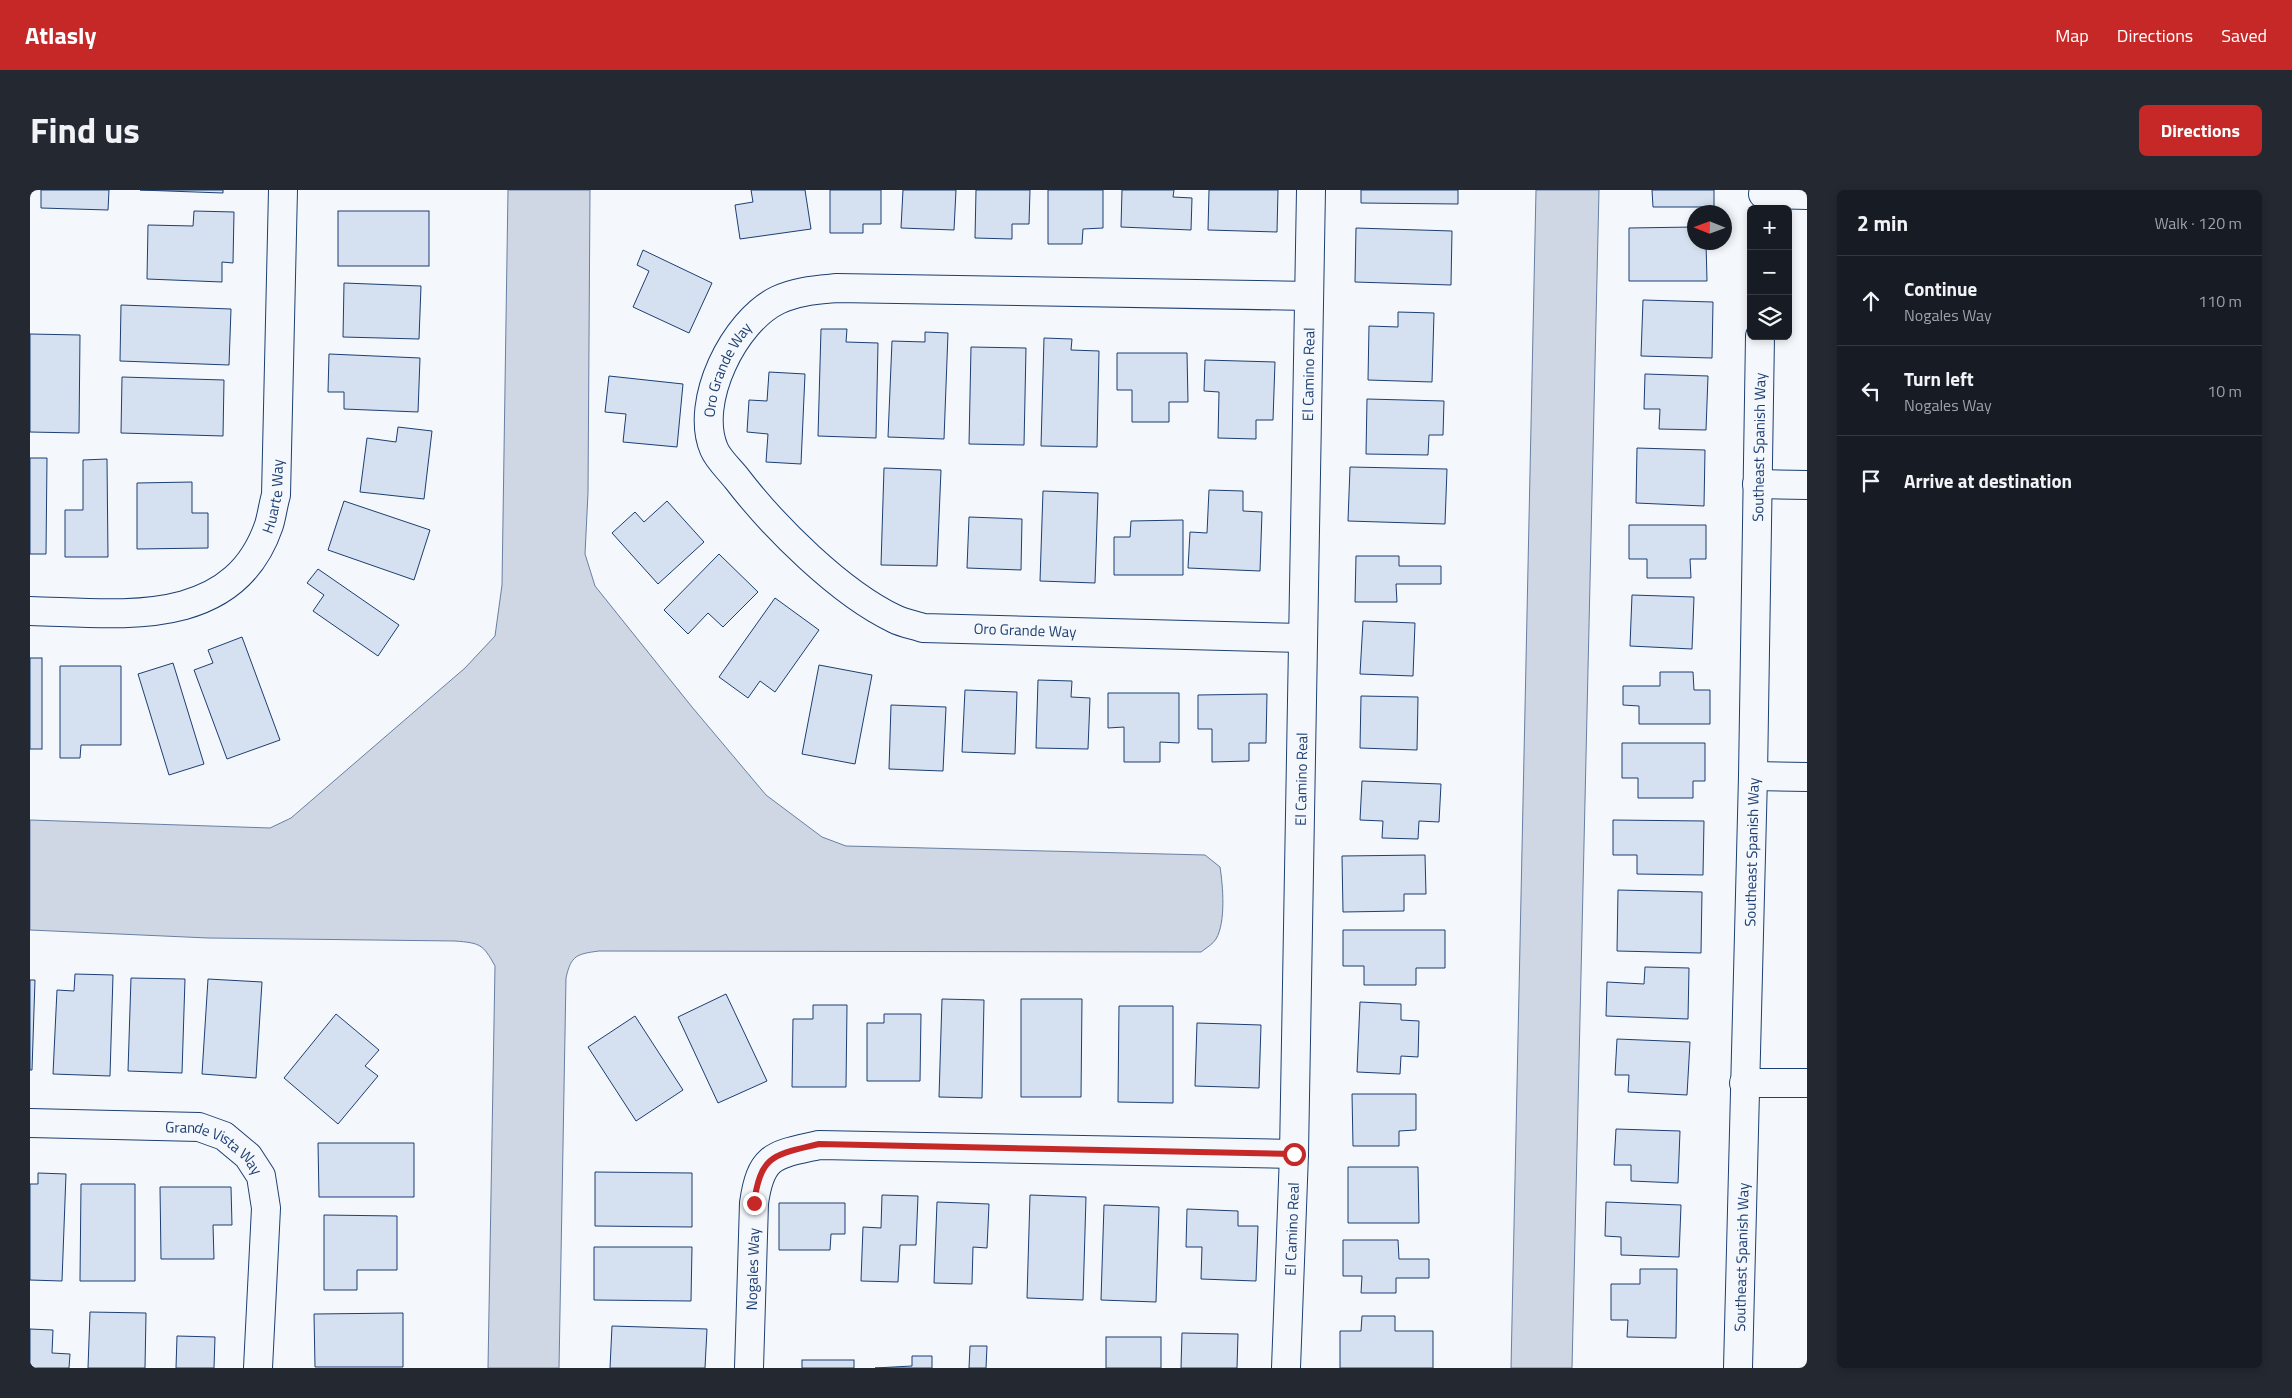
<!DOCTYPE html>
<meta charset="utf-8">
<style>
body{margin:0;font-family:"Titillium Web",sans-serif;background:#242831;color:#f1f3f6}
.controls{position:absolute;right:15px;top:15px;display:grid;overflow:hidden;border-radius:8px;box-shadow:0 2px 8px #0003}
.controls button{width:45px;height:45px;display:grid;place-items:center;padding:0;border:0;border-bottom:1px solid #363941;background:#171b24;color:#f1f3f6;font:25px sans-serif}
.compass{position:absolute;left:1657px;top:15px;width:45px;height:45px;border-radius:50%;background:#171b24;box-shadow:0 2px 8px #0003;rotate:271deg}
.stop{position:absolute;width:15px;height:15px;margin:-11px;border:4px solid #c62828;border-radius:50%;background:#fff}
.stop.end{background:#c62828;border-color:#fff;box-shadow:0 1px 5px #0008}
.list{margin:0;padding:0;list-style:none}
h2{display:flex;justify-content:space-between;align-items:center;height:65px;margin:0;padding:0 20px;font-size:21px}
h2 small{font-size:16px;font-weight:400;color:#9ea1a6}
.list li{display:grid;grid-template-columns:32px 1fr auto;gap:15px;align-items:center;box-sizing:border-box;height:90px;padding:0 20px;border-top:1px solid #363941}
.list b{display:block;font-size:19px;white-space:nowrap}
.list p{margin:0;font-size:16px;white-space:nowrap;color:#9ea1a6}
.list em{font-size:16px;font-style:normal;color:#9ea1a6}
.icon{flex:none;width:28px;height:28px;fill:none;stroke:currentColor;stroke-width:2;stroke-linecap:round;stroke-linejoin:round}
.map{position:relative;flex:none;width:1777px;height:1178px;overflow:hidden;border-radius:8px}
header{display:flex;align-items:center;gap:30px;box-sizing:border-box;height:70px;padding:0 25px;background:#c62828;color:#fff}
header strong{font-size:24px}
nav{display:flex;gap:28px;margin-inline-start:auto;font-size:18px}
.intro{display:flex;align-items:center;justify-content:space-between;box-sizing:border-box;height:120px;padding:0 30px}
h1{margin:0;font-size:35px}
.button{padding:12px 22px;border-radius:8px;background:#c62828;color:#fff;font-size:18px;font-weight:700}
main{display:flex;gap:30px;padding:0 30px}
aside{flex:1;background:#171b24;border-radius:8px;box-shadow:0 2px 8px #0003}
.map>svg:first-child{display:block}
</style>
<header>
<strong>Atlasly</strong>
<nav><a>Map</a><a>Directions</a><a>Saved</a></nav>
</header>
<div class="intro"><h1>Find us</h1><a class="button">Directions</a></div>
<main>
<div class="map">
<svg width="1777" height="1178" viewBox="0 0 1777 1178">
<rect width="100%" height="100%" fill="#f4f7fb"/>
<g fill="#cfd7e4" stroke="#687fa3">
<path d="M478,0H560L558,303L555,364L565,396L662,517L736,605L792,647L816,656L1175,665L1190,677C1193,696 1196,732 1186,749C1183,754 1176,758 1171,762L569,761C547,764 541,765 536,788L529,1178H458L465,776C453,754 450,753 425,751L178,748L0,740V630L240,638L261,628L435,478L465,446L472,395Z"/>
<path d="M1506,0H1569L1542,1178H1481Z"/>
</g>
<g fill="#d5e0f0" stroke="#1d3f73">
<path d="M11,0H79L78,20L11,18Z"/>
<path d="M110,0H193V3Z"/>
<path d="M721,0H775L781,39L710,49L705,15L723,12Z"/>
<path d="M800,0H851V34H833V43H800Z"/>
<path d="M873,0H926L924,40L871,38Z"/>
<path d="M946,0H1000L999,34H982V49L945,48Z"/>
<path d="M1018,0H1073V38L1053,39L1052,54H1018Z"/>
<path d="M1092,0H1144L1143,7L1162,8L1161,40L1091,37Z"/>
<path d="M1179,0H1248L1247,42L1178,40Z"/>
<path d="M1331,0H1428V14L1331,13Z"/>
<path d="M1622,0H1684V17H1623Z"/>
<path d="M164,21L204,22L203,73L192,72V92L117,89L118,35L163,36Z"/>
<rect x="308" y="21" width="91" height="55"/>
<path d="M1664,37V52H1676L1677,91H1599V38Z"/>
<path d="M1326,38L1422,41L1421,95L1325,92Z"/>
<path d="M613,60L682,93L659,143L603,117L619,81L607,75Z"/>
<path d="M314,93L391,96L389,149L313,147Z"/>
<path d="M1613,110L1683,112L1682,168L1611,166Z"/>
<path d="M91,115L201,119L199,175L90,171Z"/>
<path d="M1368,122L1404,123L1402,192L1338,190L1339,136L1368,137Z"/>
<path d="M791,139H817L816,152L848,153L846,248L788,246Z"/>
<path d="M895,142L918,143L914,249L858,247L862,151L895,152Z"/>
<path d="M0,144L50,145L49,243L0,242Z"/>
<path d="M1014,148L1042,149L1041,160L1069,161L1067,257L1011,256Z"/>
<path d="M941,157L996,158L994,255L939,254Z"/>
<path d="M1087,163H1157L1158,212H1139V232H1102V200H1087Z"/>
<path d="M299,164L390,168L388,222L314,219V202H298Z"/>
<path d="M1175,170L1245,172L1243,230H1226V249L1188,248L1189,202L1174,201Z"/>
<path d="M739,182L775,184L771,274L736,272L738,244L717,242L719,210L737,211Z"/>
<path d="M1615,184L1678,186L1676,240L1629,239L1630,219H1614Z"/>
<path d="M579,186L653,194L647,257L593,252L596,224L575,222Z"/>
<path d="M92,187L194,190L193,246L91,243Z"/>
<path d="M1337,209L1414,211L1413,245H1399L1398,265L1336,264Z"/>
<path d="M368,237L402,241L394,309L330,302L337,248L366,252Z"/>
<path d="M1607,258L1675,260L1674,316L1606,313Z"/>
<path d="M0,268H17L16,364H0Z"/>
<path d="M77,269L78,367H35V320H53V270Z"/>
<path d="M1320,277L1417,279L1415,334L1318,331Z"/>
<path d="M854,278L911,280L907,376L851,375Z"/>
<path d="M162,292V323H178V358L107,359V293Z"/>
<path d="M1179,300L1213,301V321L1232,322L1230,381L1158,378L1160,342L1177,343Z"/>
<path d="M1013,301L1068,303L1065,393L1010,391Z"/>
<path d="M314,311L400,340L384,390L298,360Z"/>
<path d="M637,311L674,352L628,394L582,343L605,322L614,332Z"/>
<path d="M939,327L992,329L991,380L937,378Z"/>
<path d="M1153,330V385H1084V347H1100L1101,331Z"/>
<path d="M1599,335H1676V369H1660L1661,388H1617V369H1599Z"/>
<path d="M689,364L728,402L693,437L678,423L658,444L634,420Z"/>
<path d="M1326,366H1369V376H1411V394H1366L1367,412H1325Z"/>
<path d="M288,379L369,435L348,466L283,421L294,405L277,393Z"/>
<path d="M1602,405L1664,407L1662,459L1600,456Z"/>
<path d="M745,408L789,440L745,502L730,491L718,508L689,487Z"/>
<path d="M1333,431L1385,433L1383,486L1330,484Z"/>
<path d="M212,447L250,550L197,569L164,480L183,473L178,460Z"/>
<rect x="0" y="468" width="12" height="91"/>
<path d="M143,473L174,574L139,585L108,484Z"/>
<path d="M789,475L842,485L825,574L772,564Z"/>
<path d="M30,476H91V555H51L50,568H30Z"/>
<path d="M1630,482H1663L1664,500H1680V534H1609V516L1593,515V496H1630Z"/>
<path d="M1008,490L1042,491L1041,507L1060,508L1058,559L1006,558Z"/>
<path d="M935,500L987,502L985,564L932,562Z"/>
<path d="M1078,503H1149V553L1130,552V572H1094V537L1078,538Z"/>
<path d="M1237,504L1236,553H1219V571L1182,572V539H1168V505Z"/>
<path d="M1331,506L1388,507L1387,560L1330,558Z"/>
<path d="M861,515L916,517L913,581L859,579Z"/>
<path d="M1592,553H1675V591H1663V608H1608V588H1592Z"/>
<path d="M1332,591L1411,594L1409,632L1389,631L1388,649L1352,648L1353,631L1330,630Z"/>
<path d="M1583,630L1674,631L1673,685L1607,684V665H1583Z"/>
<path d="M1395,665L1396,704H1374V721L1313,722L1312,666Z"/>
<path d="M1588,700L1672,702L1671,763L1587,761Z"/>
<path d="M1313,740H1415V778H1386V795H1334V776H1313Z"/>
<path d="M1615,777L1659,778L1658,829L1576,826L1577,792L1614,794Z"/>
<path d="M45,784L83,785L80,886L23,884L27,800L44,801Z"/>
<path d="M101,788L155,789L152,883L98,881Z"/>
<path d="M178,789L232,792L226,888L172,884Z"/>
<path d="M0,790H5L2,880H0Z"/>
<path d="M696,804L737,891L688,913L648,827Z"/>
<path d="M912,809L954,810L952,908L909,907Z"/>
<path d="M991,809H1052L1051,907H991Z"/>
<path d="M1330,812L1371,814V830L1389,831L1388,867L1371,866L1370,884L1327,882Z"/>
<path d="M783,815H817L816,897H762L763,829H783Z"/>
<path d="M1089,816H1143V913L1088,912Z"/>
<path d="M306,824L349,860L335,876L348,886L308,934L254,888Z"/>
<path d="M854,824H891L890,891H837V833H854Z"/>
<path d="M605,826L653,900L606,931L558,857Z"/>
<path d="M1167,833L1231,835L1229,898L1165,896Z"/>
<path d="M1587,849L1660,852L1657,905L1598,902L1599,885H1585Z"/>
<path d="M1322,904H1386V940L1369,941V956H1323Z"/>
<path d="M1586,939L1650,941L1648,993L1601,991V975H1584Z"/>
<path d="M288,953H384V1007H289Z"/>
<path d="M1318,977H1388L1389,1033H1318Z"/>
<path d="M565,982L662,983V1037L565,1036Z"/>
<path d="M8,983L36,984L32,1091L0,1090V994H8Z"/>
<path d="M51,994H105V1091H50Z"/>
<path d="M130,997H201L202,1035H183L184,1069H131Z"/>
<path d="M852,1005L888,1006L886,1055H870L868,1092L831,1091L833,1037L851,1038Z"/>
<path d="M1000,1005L1056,1007L1053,1110L997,1108Z"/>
<path d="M907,1012L959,1014L957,1058L943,1057L942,1094L904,1093Z"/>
<path d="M1576,1012L1651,1015L1649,1067L1591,1065V1047L1575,1046Z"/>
<path d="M749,1013H815V1044H801L800,1060H749Z"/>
<path d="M1074,1015L1129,1017L1126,1112L1071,1110Z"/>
<path d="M1157,1019L1208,1021V1036H1228L1226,1091L1171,1089L1172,1057H1156Z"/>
<path d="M294,1025L367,1026V1080H327V1100H294Z"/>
<path d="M1313,1050H1368L1369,1069H1399V1088H1366V1103H1331L1332,1086H1313Z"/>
<path d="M564,1057H662L661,1111L564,1110Z"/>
<path d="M1610,1079H1647L1646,1148L1597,1147L1598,1130H1581V1094H1610Z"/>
<path d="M60,1122L116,1123L115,1178H58Z"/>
<path d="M373,1123V1177H285L284,1124Z"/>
<path d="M1332,1126H1365V1141H1403V1178H1310V1141H1331Z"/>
<path d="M582,1136L677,1139L675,1178H580Z"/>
<path d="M0,1139L23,1140L22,1163L40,1164L39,1178H0Z"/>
<path d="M1152,1143L1208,1144L1207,1178H1151Z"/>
<path d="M147,1146L185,1147L184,1178H146Z"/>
<rect x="1076" y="1147" width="55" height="31"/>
<path d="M940,1156H957L956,1178H939Z"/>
<path d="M882,1166H902V1178H845L882,1176Z"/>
<rect x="772" y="1170" width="52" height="8"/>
</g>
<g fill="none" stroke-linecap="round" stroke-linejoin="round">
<defs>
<g id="street">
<path d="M1733,4L1777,5"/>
<path d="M1727,294L1777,295"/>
<path id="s1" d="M0,421C89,423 203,441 239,335C242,325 243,315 246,305L253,0"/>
<path id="s2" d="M1273,448L893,438C884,435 873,433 865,429C810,403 744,337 707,289C700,280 688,269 684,259C664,212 704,131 748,110C767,101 787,100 807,98L1279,106"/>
<path d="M1723,586L1777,587"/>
<path d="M1714,893H1777"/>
<path id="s3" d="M0,933L169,937L194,946L218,966L231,986L236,1018L228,1178"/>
<path id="s4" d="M719,1178L724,1013C731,964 745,965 789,955L1264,964"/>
<path id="s5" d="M1256,1178L1264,964L1281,0"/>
<path id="s6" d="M1708,1178L1723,586L1730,146"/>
</g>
</defs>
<use href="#street" stroke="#1d3f73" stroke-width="30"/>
<use href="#street" stroke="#f4f7fb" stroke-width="28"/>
</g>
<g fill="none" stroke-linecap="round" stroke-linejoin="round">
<path stroke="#c62828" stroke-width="6" d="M724,1013C731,964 744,965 789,954L1264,964"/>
</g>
<g text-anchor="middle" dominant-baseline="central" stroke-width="4" stroke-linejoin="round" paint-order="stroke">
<g font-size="15" fill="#1d3f73" stroke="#f4f7fb">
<text stroke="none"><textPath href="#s2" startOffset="744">Oro Grande Way</textPath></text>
<text stroke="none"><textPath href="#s5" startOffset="994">El Camino Real</textPath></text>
<text stroke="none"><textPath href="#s6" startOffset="921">Southeast Spanish Way</textPath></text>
<text stroke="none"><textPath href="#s1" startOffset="306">Huarte Way</textPath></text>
<text transform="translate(995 440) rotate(2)">Oro Grande Way</text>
<text stroke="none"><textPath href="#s5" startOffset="589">El Camino Real</textPath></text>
<text stroke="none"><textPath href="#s6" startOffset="516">Southeast Spanish Way</textPath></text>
<text stroke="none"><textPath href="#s3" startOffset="191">Grande Vista Way</textPath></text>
<text stroke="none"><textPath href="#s5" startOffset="139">El Camino Real</textPath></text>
<text stroke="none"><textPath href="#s6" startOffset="111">Southeast Spanish Way</textPath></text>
<text stroke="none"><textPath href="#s4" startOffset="99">Nogales Way</textPath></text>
</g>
</g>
</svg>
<div class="controls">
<button>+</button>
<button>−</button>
<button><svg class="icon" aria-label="layers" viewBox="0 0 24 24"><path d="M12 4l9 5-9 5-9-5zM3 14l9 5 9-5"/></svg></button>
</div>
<svg class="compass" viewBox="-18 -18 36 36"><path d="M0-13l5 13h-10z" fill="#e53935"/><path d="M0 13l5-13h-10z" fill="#9ea1a6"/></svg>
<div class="stop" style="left:1264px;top:964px"></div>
<div class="stop end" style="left:724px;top:1013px"></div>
</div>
<aside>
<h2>2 min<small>Walk · 120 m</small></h2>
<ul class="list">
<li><svg class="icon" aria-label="ahead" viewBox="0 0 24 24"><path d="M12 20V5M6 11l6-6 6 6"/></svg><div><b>Continue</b><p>Nogales Way</p></div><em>110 m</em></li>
<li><svg class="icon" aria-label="left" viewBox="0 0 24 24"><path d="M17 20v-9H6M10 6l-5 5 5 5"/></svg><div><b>Turn left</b><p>Nogales Way</p></div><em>10 m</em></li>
<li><svg class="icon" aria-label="arrive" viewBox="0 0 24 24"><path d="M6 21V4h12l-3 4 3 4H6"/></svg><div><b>Arrive at destination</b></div></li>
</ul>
</aside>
</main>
